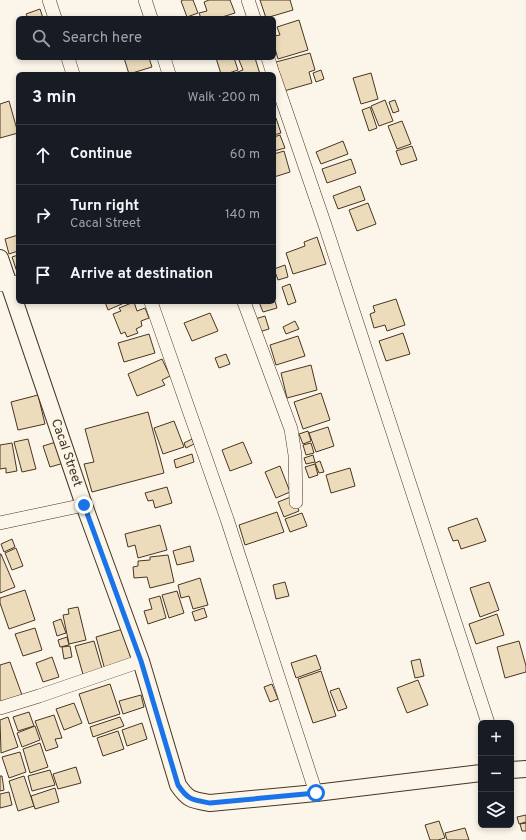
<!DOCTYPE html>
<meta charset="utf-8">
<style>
body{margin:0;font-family:Overpass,sans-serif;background:#242831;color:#f1f3f6}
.controls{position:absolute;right:12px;bottom:12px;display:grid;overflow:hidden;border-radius:6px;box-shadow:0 2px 6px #0003}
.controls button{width:36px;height:36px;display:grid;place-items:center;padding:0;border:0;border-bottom:1px solid #363941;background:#171b24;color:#f1f3f6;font:20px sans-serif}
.stop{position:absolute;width:12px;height:12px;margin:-9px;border:3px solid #1a73e8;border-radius:50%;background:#fff}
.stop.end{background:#1a73e8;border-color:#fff;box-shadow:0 1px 4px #0008}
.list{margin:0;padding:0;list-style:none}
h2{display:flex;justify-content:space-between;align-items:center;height:52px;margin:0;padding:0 16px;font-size:17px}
h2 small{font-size:13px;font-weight:400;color:#9ea1a6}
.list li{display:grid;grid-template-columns:26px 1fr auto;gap:12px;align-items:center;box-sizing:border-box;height:60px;padding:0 16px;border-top:1px solid #363941}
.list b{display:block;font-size:15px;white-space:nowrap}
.list p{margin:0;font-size:13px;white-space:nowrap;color:#9ea1a6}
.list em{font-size:13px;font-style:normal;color:#9ea1a6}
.icon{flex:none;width:22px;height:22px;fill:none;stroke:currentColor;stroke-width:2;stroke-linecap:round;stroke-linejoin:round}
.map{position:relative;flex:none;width:526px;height:840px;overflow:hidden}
.search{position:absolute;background:#171b24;box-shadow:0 2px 6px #0003;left:16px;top:16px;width:260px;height:44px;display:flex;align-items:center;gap:10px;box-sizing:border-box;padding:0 14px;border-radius:6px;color:#9ea1a6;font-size:15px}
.panel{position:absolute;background:#171b24;box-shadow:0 2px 6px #0003;left:16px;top:72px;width:260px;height:232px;border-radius:6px}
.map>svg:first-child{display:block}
</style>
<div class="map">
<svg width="526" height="840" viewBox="0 0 526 840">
<rect width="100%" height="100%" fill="#fbf6e9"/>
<g fill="#ecdcbc" stroke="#4a3520">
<path d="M183,0H193L198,13L187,17L181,1Z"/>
<path d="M209,0H230L235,13L219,18H201L199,13L207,11L204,2Z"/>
<path d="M260,0H290L293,10L266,18Z"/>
<path d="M40,9L43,18H28L26,14Z"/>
<path d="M299,20L308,50L278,59L274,45V36L280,35L277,27Z"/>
<path d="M310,53L315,70L309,72L312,83L284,91L276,62Z"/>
<path d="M124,58H149L152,67L129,74Z"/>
<path d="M216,58H234L238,70L226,74H221Z"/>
<path d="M246,58H255L260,74H232L243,70L239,60Z"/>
<path d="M321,70L324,79L316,82L313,73Z"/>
<path d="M371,73L378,99L361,104L353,78Z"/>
<path d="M385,100L393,121L379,126L371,106Z"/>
<path d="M395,100L399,111L393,113L389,102Z"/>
<path d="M9,101L18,133L0,138V104Z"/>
<path d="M370,107L377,128L369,131L362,110Z"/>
<path d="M274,118H276L281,133L274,135Z"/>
<path d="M402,121L411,144L397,149L388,126Z"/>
<path d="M280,135L285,148L274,151V137Z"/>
<path d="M343,141L348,154L321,164L316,152Z"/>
<path d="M412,146L417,160L401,165L396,151Z"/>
<path d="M284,151L290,172L274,177V154Z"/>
<path d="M351,159L356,173L327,183L322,169Z"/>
<path d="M360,186L365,200L338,209L333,196Z"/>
<path d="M368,203L376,224L357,231L349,210Z"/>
<path d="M18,235V251L9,254L5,239Z"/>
<path d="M317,237L326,264L293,274L286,253L305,246L304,242Z"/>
<path d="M18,255V275L12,257Z"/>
<path d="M285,265L288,277L278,280L274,269Z"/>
<path d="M290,284L296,302L288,305L282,287Z"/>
<path d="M274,298L277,308L263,312L259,302H274Z"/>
<path d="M396,299L405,325L387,331L385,325L374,328L370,314L375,312L373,306Z"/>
<path d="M105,302H124V303L108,310Z"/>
<path d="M134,302L137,311L145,308L149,318L141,321L142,326L136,329L138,333L127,337L125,332L121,334L113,314L121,311L119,308Z"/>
<path d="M210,313L218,331L192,341L184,323Z"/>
<path d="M265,316L269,329L259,332L255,319Z"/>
<path d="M295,321L299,329L286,334L283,327Z"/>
<path d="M403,333L410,354L386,361L379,341Z"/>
<path d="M149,334L155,353L124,362L118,343Z"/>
<path d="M298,336L305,356L276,365L270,345Z"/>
<path d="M226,354L230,364L219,368L215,358Z"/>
<path d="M162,359L170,376L162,380L165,385L137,396L128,374Z"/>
<path d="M311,365L317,390L287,398L281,373Z"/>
<path d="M321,393L330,420L303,429L294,402Z"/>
<path d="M38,395L45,424L18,430L11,402Z"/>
<path d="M148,412L164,473L92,492L84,464L94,462L85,429Z"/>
<path d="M174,421L184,447L163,454L154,428Z"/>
<path d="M328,427L334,446L316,452L309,433Z"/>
<path d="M308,431L311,441L303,444L299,434Z"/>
<path d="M28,439L36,469L22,472L14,442Z"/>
<path d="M192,439L194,444L186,448L184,443Z"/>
<path d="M56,442L64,463L50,467L43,446Z"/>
<path d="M243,442L252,463L230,471L222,450Z"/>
<path d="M12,443L17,471L6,473V468L0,469V445Z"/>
<path d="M311,443L314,453L306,455L303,445Z"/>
<path d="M192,454L194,462L176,468L174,460Z"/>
<path d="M313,455L315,462L306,464L304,458Z"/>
<path d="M320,461L324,472L319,473L315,463Z"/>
<path d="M315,464L318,475L309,478L305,467Z"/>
<path d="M280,466L290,492L276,498L265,472Z"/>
<path d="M350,468L355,486L331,493L326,475Z"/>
<path d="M167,487L172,503L155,508L153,500L148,501L145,493Z"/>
<path d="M293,496L299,511L284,517L278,502Z"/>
<path d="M277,512L284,532L245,545L239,525Z"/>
<path d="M302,513L307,526L290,532L285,519Z"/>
<path d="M477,518L486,541L461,549L458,540L453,541L448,528Z"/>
<path d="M160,525L167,550L138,558L135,545L128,547L125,534Z"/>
<path d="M12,539L15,547L4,552L1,544Z"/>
<path d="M190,546L194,561L177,565L173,551Z"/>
<path d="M16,548L23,566L12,570L5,553Z"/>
<path d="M0,554H1L15,587L0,593Z"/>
<path d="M168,555L174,582L150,588L147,577L134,578L133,567L138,566V561L150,560V557Z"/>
<path d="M200,578L208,605L193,609L189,596L181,598L178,585Z"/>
<path d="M285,582L289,596L276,599L273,585Z"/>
<path d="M489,582L499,610L480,617L470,588Z"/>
<path d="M25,590L35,620L9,629L0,603V598Z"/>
<path d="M177,591L184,613L169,618L162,595Z"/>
<path d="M160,596L166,618L148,624L144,611L152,609L149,599Z"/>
<path d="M78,607L86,640L69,644L63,615L69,614L68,609Z"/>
<path d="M204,608L207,617L195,621L192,612Z"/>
<path d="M497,614L504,635L476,644L469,624Z"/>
<path d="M61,619L66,633L57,636L53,622Z"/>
<path d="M35,628L42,650L23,656L15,634Z"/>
<path d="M123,629L132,662L105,670L96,637Z"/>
<path d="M67,637L69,645L60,647L58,640Z"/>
<path d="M94,641L103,672L84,678L75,646Z"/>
<path d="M519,641L526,666V672L505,678L497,647Z"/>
<path d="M70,646L72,657L64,659L62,647Z"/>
<path d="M316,655L321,669L296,678L291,663Z"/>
<path d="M52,657L59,677L43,682L36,663Z"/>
<path d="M420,659L424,676L415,678L411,661Z"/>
<path d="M10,662L22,695L0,703V665Z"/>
<path d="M321,671L336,716L313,723L298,679Z"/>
<path d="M418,680L428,705L407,713L397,688Z"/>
<path d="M110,684L120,714L89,724L79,694Z"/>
<path d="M272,684L278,699L270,702L264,687Z"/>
<path d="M339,688L347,708L338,711L330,691Z"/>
<path d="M141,695L144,707L123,714L119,701Z"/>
<path d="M74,703L82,723L64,730L56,709Z"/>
<path d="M29,712L34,726L18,731L13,717Z"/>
<path d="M54,715L62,738L55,739L58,747L46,751L35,721Z"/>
<path d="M8,717L18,747L1,753L0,720Z"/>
<path d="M120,717L124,726L93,737L90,727Z"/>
<path d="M142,723L147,739L127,746L122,730Z"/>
<path d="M35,726L40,740L22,747L17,733Z"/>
<path d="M118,731L124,749L103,756L97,738Z"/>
<path d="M40,743L48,767L30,773L23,749Z"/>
<path d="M20,752L26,772L9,778L2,757Z"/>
<path d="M76,767L81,783L58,789L53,774Z"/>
<path d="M50,770L55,785L32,791L28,776Z"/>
<path d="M0,776H2L4,790L0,791Z"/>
<path d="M24,776L34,806L18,811L9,781Z"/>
<path d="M55,788L59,802L35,809L31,796Z"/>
<path d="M9,792L12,805L0,808V794Z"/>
<path d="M526,815V822L519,824L517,817Z"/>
<path d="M439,821L445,838L438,840H430L425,825Z"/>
<path d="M526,823V831H522L520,824Z"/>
<path d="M465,828L469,840H447L445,833Z"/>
</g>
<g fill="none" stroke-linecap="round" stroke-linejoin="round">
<defs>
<g id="minor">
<path d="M49,0L55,18"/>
<path d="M145,0L151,18"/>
<path d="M248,0L254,18"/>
<path d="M68,58L73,74"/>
<path d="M164,58L169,74"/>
<path d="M268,58L273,74"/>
<path d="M274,76L325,225L488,723"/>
<path d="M0,285L18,282"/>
<path d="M151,302L227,519L316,793"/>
<path d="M244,302L291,429L295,455L296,502"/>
<path d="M0,523L84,505"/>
<path d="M0,708L39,696L141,661"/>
</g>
<g id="tertiary">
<path d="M0,258L84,505L141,661L178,785C188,800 192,800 210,803L316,793L481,773"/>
<path d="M511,770L526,769"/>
</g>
</defs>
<use href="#minor" stroke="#4a3520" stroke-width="14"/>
<use href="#tertiary" stroke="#4a3520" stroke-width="18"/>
<use href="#minor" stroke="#fbf6e9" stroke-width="13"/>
<use href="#tertiary" stroke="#fbf6e9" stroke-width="16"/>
</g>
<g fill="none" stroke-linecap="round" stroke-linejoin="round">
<path stroke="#1a73e8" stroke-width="5" d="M84,505L141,661L178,785C188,800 192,800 210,803L316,793"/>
</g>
<g text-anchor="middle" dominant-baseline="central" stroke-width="3" stroke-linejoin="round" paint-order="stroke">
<g font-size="13" fill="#4a3520" stroke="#fbf6e9">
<text transform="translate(66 453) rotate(71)">Cacal Street</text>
</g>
</g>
</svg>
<div class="controls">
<button>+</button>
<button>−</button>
<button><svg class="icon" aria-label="layers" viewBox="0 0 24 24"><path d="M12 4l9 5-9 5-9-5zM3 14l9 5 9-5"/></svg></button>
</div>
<div class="stop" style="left:316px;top:793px"></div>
<div class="stop end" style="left:84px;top:505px"></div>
<div class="search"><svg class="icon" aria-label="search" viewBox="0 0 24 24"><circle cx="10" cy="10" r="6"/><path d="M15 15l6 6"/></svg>Search here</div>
<section class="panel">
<h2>3 min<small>Walk · 200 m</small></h2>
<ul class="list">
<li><svg class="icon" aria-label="ahead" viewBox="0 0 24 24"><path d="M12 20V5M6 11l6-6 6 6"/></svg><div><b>Continue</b></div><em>60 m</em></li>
<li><svg class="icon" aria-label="right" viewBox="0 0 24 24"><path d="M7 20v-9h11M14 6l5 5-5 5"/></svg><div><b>Turn right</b><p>Cacal Street</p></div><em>140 m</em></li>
<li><svg class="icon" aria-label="arrive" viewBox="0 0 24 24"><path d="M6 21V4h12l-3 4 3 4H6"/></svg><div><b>Arrive at destination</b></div></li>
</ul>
</section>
</div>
